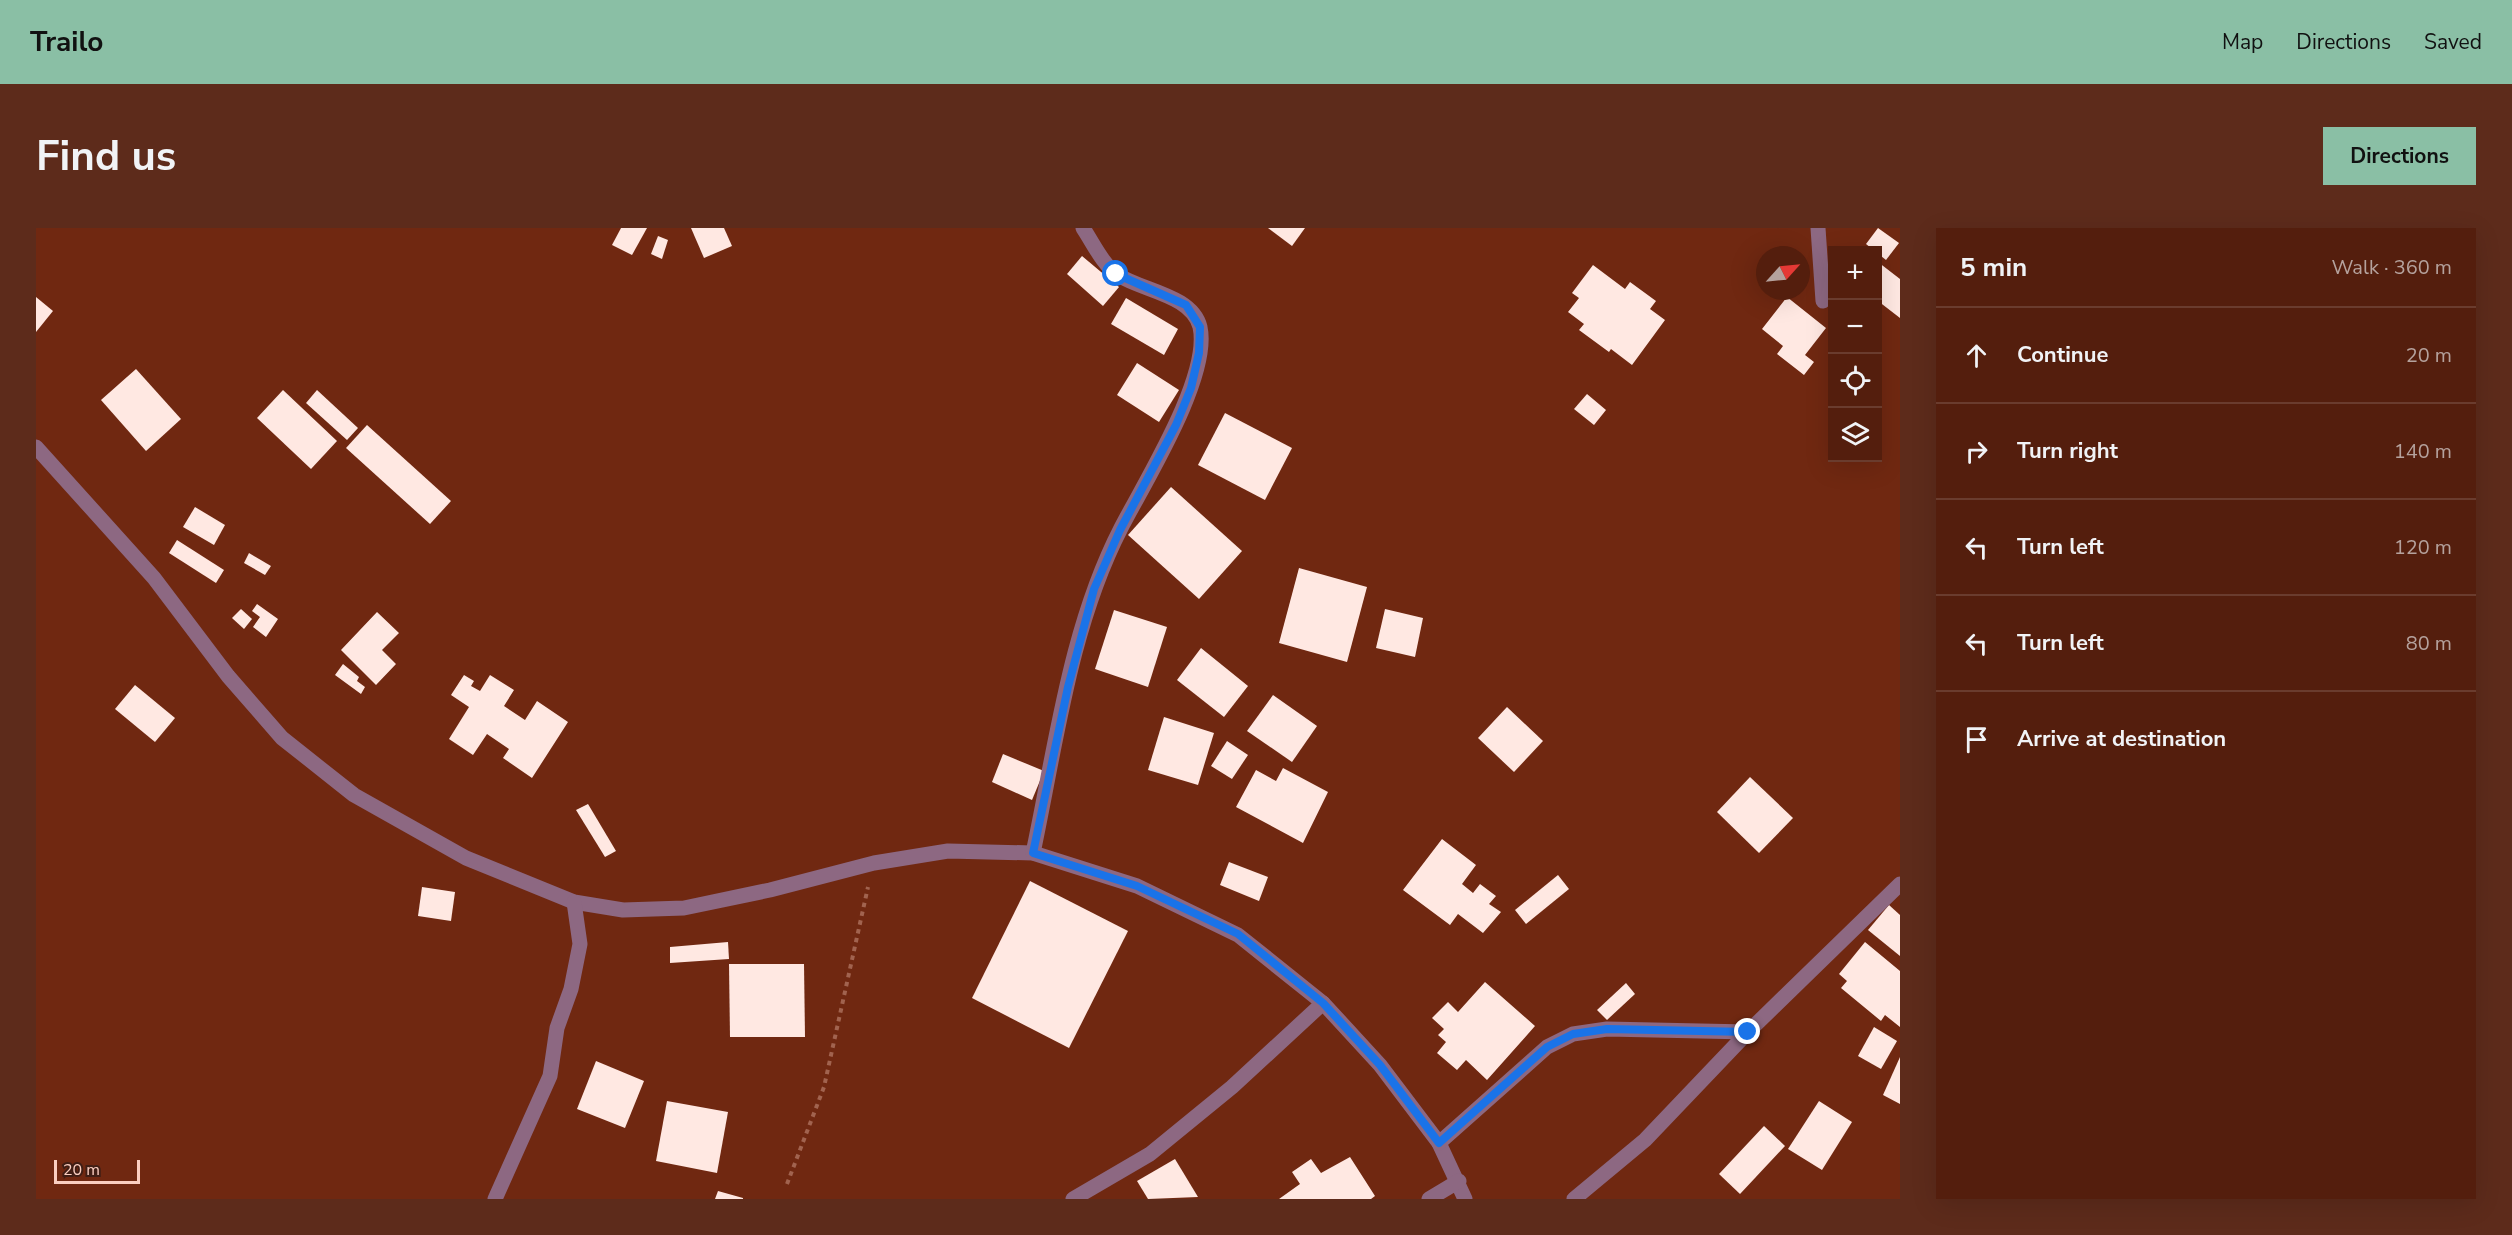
<!DOCTYPE html>
<meta charset="utf-8">
<style>
body{margin:0;font-family:"Nunito Sans",sans-serif;background:#5d2b1b;color:#f1f3f6}
.controls{position:absolute;right:18px;top:18px;display:grid;overflow:hidden;border-radius:0px;box-shadow:0 6px 24px #0002}
.controls button{width:54px;height:54px;display:grid;place-items:center;padding:0;border:0;border-bottom:2px solid #6a3c2e;background:#541e0d;color:#f1f3f6;font:30px sans-serif}
.compass{position:absolute;left:1720px;top:18px;width:54px;height:54px;border-radius:50%;background:#541e0d;box-shadow:0 6px 24px #0002;rotate:63deg}
.scale{position:absolute;left:18px;bottom:15px;width:86px;box-sizing:border-box;padding-left:6px;border:3px solid #fbcec0;border-top:0;font-size:16px;line-height:21px;white-space:nowrap;color:#fbcec0;-webkit-text-stroke:4px #3f1e15;paint-order:stroke}
.stop{position:absolute;width:18px;height:18px;margin:-14px;border:4px solid #1a73e8;border-radius:50%;background:#fff}
.stop.end{background:#1a73e8;border-color:#fff;box-shadow:0 2px 6px #0008}
.list{margin:0;padding:0;list-style:none}
h2{display:flex;justify-content:space-between;align-items:center;height:78px;margin:0;padding:0 24px;font-size:26px}
h2 small{font-size:20px;font-weight:400;color:#b5a29d}
.list li{display:grid;grid-template-columns:39px 1fr auto;gap:18px;align-items:center;box-sizing:border-box;height:96px;padding:0 24px;border-top:2px solid #6a3c2e}
.list b{display:block;font-size:22px;white-space:nowrap}
.list em{font-size:20px;font-style:normal;color:#b5a29d}
.icon{flex:none;width:33px;height:33px;fill:none;stroke:currentColor;stroke-width:2;stroke-linecap:round;stroke-linejoin:round}
.map{position:relative;flex:none;width:1864px;height:971px;overflow:hidden;border-radius:0px}
header{display:flex;align-items:center;gap:36px;box-sizing:border-box;height:84px;padding:0 30px;background:#8abfa5;color:#111}
header strong{font-size:28px}
nav{display:flex;gap:33px;margin-inline-start:auto;font-size:21px}
.intro{display:flex;align-items:center;justify-content:space-between;box-sizing:border-box;height:144px;padding:0 36px}
h1{margin:0;font-size:42px}
.button{padding:15px 27px;border-radius:0px;background:#8abfa5;color:#111;font-size:21px;font-weight:700}
main{display:flex;gap:36px;padding:0 36px}
aside{flex:1;background:#541e0d;border-radius:0px;box-shadow:0 6px 24px #0002}
.map>svg:first-child{display:block}
</style>
<header>
<strong>Trailo</strong>
<nav><a>Map</a><a>Directions</a><a>Saved</a></nav>
</header>
<div class="intro"><h1>Find us</h1><a class="button">Directions</a></div>
<main>
<div class="map">
<svg width="1864" height="971" viewBox="0 0 1864 971">
<rect width="100%" height="100%" fill="#702811"/>
<g fill="#ffe8e2">
<path d="M585,0H611L596,27L576,17Z"/>
<path d="M655,0H688L696,18L668,30Z"/>
<path d="M1232,0H1269L1256,18Z"/>
<path d="M1842,0L1863,15L1850,32L1830,16Z"/>
<path d="M622,8L632,12L626,31L615,26Z"/>
<path d="M1046,28L1083,59L1067,78L1031,46Z"/>
<path d="M1842,34L1864,51V90L1842,73Z"/>
<path d="M1557,37L1589,61L1594,54L1620,73L1614,81L1629,92L1596,137L1575,121L1573,124L1543,102L1548,96L1532,84L1543,70L1536,65Z"/>
<path d="M0,69L17,83L0,104Z"/>
<path d="M1751,69L1790,100L1769,127L1778,134L1768,147L1741,126L1747,118L1726,101Z"/>
<path d="M1090,70L1142,101L1128,127L1075,96Z"/>
<path d="M1101,135L1143,162L1123,194L1081,167Z"/>
<path d="M100,141L145,191L110,223L65,172Z"/>
<path d="M247,162L301,213L275,241L221,190Z"/>
<path d="M281,162L322,200L311,212L270,175Z"/>
<path d="M1551,166L1570,182L1558,197L1538,181Z"/>
<path d="M1189,185L1256,220L1229,272L1162,237Z"/>
<path d="M331,197L415,273L394,296L310,220Z"/>
<path d="M1135,259L1206,323L1163,371L1092,307Z"/>
<path d="M159,279L189,297L178,317L147,299Z"/>
<path d="M141,312L188,342L180,355L133,325Z"/>
<path d="M213,325L235,338L229,347L208,335Z"/>
<path d="M1263,340L1331,359L1311,434L1243,415Z"/>
<path d="M221,376L242,391L230,409L217,399L224,389L216,383Z"/>
<path d="M205,381L216,391L208,401L196,390Z"/>
<path d="M1349,381L1387,390L1379,429L1340,420Z"/>
<path d="M1078,382L1131,399L1112,459L1059,441Z"/>
<path d="M341,384L363,405L346,422L360,436L340,457L305,422Z"/>
<path d="M1165,420L1212,458L1188,489L1141,452Z"/>
<path d="M307,436L323,449L321,453L329,459L325,466L299,447Z"/>
<path d="M428,447L438,453L435,458L444,463L454,447L478,462L468,478L489,492L501,473L532,494L496,550L467,530L473,521L451,506L437,527L413,511L433,479L415,467Z"/>
<path d="M99,457L139,490L119,514L79,481Z"/>
<path d="M1237,467L1281,498L1256,534L1211,503Z"/>
<path d="M1471,479L1507,513L1478,544L1442,510Z"/>
<path d="M1128,489L1178,505L1162,557L1112,542Z"/>
<path d="M1191,513L1212,527L1196,551L1175,538Z"/>
<path d="M967,526L1008,543L996,572L956,554Z"/>
<path d="M1247,540L1292,564L1267,615L1200,579L1220,542L1240,553Z"/>
<path d="M1714,549L1757,590L1723,625L1681,584Z"/>
<path d="M552,576L580,623L569,629L540,582Z"/>
<path d="M1406,611L1440,637L1426,656L1437,665L1444,656L1460,668L1453,676L1465,684L1447,705L1422,686L1414,697L1367,662Z"/>
<path d="M1193,634L1232,649L1223,673L1184,657Z"/>
<path d="M1522,647L1533,661L1490,696L1479,682Z"/>
<path d="M994,653L1092,703L1033,820L936,770Z"/>
<path d="M386,659L419,664L415,693L382,688Z"/>
<path d="M1853,677L1864,687V728L1832,702Z"/>
<path d="M692,714L693,731L634,735V719Z"/>
<path d="M1829,714L1864,743V799L1849,787L1845,793L1805,760L1811,753L1803,746Z"/>
<path d="M693,736H768L769,809H694Z"/>
<path d="M1449,754L1499,798L1451,852L1430,832L1421,842L1401,825L1410,814L1402,807L1408,801L1396,790L1412,774L1422,784Z"/>
<path d="M1590,755L1599,766L1571,792L1561,782Z"/>
<path d="M1838,799L1861,813L1845,841L1822,828Z"/>
<path d="M1864,829V876L1847,867Z"/>
<path d="M560,833L608,853L589,900L541,881Z"/>
<path d="M631,873L692,884L681,945L620,933Z"/>
<path d="M1783,873L1816,894L1786,942L1752,921Z"/>
<path d="M1728,898L1749,918L1704,966L1683,946Z"/>
<path d="M1314,929L1339,968L1335,971H1243L1264,956L1256,944L1275,931L1285,945Z"/>
<path d="M1139,931L1162,969L1112,971L1101,953Z"/>
<path d="M682,963L707,970V971H679Z"/>
</g>
<g fill="none" stroke-linecap="round" stroke-linejoin="round">
<path stroke="#a1634f" stroke-width="4" stroke-dasharray="4.5 4.5" stroke-linecap="butt" d="M751,956L788,859L832,659"/>
<g stroke="#8d6882" stroke-width="15">
<path d="M1782,0L1787,73"/>
<path d="M0,219L118,350L192,448L246,510L318,567L430,630L538,674L587,682L648,680L734,662L838,635L912,623L997,625L1101,658L1202,707L1287,775L1344,837L1403,915L1429,971"/>
<path d="M997,625C1020,517 1034,399 1085,300C1108,255 1175,149 1164,99C1156,67 1107,63 1082,47C1067,37 1057,15 1047,0"/>
<path d="M1403,915L1511,819L1537,806L1571,801L1712,804"/>
<path d="M459,971L514,848L521,800L535,761L544,716L538,674"/>
<path d="M1037,971L1114,926L1196,859L1287,775"/>
<path d="M1393,971L1423,953"/>
<path d="M1538,971L1609,912L1712,804L1864,656"/>
</g>
</g>
<g fill="none" stroke-linecap="round" stroke-linejoin="round">
<path stroke="#1a73e8" stroke-width="8" d="M1080,46L1150,77L1164,99L1163,125L1155,160L1140,197L1084,302L1058,361L1032,459L997,625L1101,658L1202,706L1287,775L1344,837L1403,915L1511,819L1537,806L1571,801L1712,804"/>
</g>
</svg>
<div class="controls">
<button>+</button>
<button>−</button>
<button><svg class="icon" aria-label="locate" viewBox="0 0 24 24"><circle cx="12" cy="12" r="6"/><path d="M12 2v4M12 18v4M2 12h4M18 12h4"/></svg></button>
<button><svg class="icon" aria-label="layers" viewBox="0 0 24 24"><path d="M12 4l9 5-9 5-9-5zM3 14l9 5 9-5"/></svg></button>
</div>
<svg class="compass" viewBox="-18 -18 36 36"><path d="M0-13l5 13h-10z" fill="#e53935"/><path d="M0 13l5-13h-10z" fill="#b5a29d"/></svg>
<div class="scale">20 m</div>
<div class="stop" style="left:1080px;top:46px"></div>
<div class="stop end" style="left:1712px;top:804px"></div>
</div>
<aside>
<h2>5 min<small>Walk · 360 m</small></h2>
<ul class="list">
<li><svg class="icon" aria-label="ahead" viewBox="0 0 24 24"><path d="M12 20V5M6 11l6-6 6 6"/></svg><div><b>Continue</b></div><em>20 m</em></li>
<li><svg class="icon" aria-label="right" viewBox="0 0 24 24"><path d="M7 20v-9h11M14 6l5 5-5 5"/></svg><div><b>Turn right</b></div><em>140 m</em></li>
<li><svg class="icon" aria-label="left" viewBox="0 0 24 24"><path d="M17 20v-9H6M10 6l-5 5 5 5"/></svg><div><b>Turn left</b></div><em>120 m</em></li>
<li><svg class="icon" aria-label="left" viewBox="0 0 24 24"><path d="M17 20v-9H6M10 6l-5 5 5 5"/></svg><div><b>Turn left</b></div><em>80 m</em></li>
<li><svg class="icon" aria-label="arrive" viewBox="0 0 24 24"><path d="M6 21V4h12l-3 4 3 4H6"/></svg><div><b>Arrive at destination</b></div></li>
</ul>
</aside>
</main>
